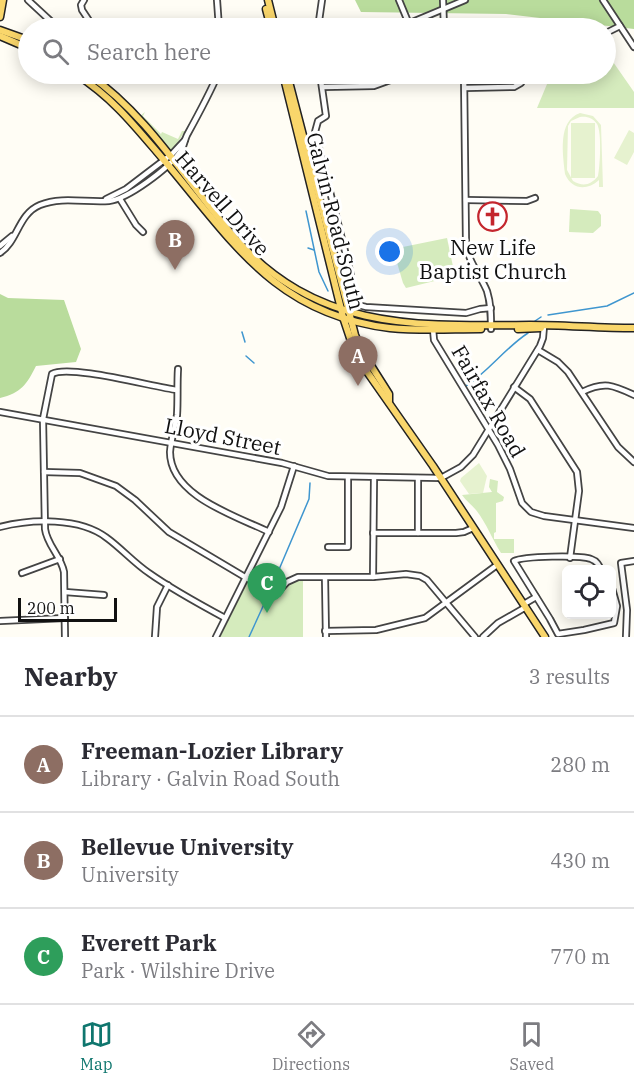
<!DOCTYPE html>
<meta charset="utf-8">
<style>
body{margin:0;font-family:"IBM Plex Serif",serif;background:#f7f7f7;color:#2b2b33}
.controls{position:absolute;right:18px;bottom:18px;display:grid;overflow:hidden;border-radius:9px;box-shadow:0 3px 15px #0003}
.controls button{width:54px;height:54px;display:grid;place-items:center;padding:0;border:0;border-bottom:2px solid #e1e1e2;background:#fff;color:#2b2b33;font:30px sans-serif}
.scale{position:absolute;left:18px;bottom:15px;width:99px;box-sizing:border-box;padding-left:6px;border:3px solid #111;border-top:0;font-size:16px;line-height:21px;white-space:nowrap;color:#111;-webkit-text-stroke:4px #fff;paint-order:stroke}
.you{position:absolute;left:390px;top:252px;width:21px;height:21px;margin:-15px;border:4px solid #fff;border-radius:50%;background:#1a73e8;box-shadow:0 0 0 9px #1a73e833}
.badge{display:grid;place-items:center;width:39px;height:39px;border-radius:50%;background:#0f766e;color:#fff;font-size:20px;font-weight:700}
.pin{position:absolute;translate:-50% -50px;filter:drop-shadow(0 2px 3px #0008)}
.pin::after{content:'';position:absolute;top:32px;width:21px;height:18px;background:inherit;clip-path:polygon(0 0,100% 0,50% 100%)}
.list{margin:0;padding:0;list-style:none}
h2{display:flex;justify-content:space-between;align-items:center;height:78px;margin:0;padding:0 24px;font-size:26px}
h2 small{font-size:20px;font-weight:400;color:#7c7c81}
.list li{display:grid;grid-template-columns:39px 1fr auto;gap:18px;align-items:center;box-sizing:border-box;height:96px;padding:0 24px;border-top:2px solid #e1e1e2}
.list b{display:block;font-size:22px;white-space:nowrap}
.list p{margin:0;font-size:20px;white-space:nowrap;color:#7c7c81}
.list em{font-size:20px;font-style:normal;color:#7c7c81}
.icon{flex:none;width:33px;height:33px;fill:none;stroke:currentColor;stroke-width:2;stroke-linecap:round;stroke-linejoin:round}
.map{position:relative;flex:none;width:634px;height:637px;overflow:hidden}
.search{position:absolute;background:#fff;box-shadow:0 3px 15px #0003;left:18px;right:18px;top:18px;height:66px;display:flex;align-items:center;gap:15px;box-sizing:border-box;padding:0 21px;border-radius:33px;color:#7c7c81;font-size:22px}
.sheet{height:366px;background:#fff}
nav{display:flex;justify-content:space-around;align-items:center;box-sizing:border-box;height:84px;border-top:2px solid #e1e1e2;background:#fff;font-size:16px;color:#7c7c81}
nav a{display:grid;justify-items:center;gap:3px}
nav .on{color:#0f766e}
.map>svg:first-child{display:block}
</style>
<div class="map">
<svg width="634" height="637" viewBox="0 0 634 637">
<rect width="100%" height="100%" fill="#fffdf5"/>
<g fill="#d5ebbd">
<path d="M606,59H611L634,92V108H537L550,77L542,74H606Z"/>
<path d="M145,112L143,116L161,134L162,132L178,139L182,131H185L173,150H167L139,117Z"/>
<path d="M570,209L598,211L601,215V226L593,233L569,232Z"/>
<path d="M447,238L455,276L406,288L403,283L393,249Z"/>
<path d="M490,479L498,481L497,492L504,497L503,501L496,503V532L494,533V539H514V553H501C492,539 487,524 476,510C471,504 466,501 462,495L492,492L489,487Z"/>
<path d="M303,579V637H220L247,582L275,598L289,584Z"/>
</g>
<g fill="#b9dc9c">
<path d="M355,0H634V29L506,14L361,12Z"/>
<path d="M0,294L8,298L64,300L81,349L76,362L36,366C27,384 21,393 0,398Z"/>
</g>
<g fill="#e6f2cf" fill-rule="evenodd">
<path d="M580,113L593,116L601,125L603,187H599V180C587,191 572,190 565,174C563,155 557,121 580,113ZM580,117C587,116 593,118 597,124C602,132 600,167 598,176C591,185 583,187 573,181L567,170L568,126L571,121Z"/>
<rect x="571" y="123" width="24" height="55"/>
<path d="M629,130L634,133V152L627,165L614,158Z"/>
<path d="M479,463L487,476L483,493L469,494L460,481L461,478Z"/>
</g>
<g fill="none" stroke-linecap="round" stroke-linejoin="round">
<g stroke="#3f96cf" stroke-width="1.5">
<path d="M306,211L319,272L328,291"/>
<path d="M308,248L314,250"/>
<path d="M548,315L607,306L634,293"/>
<path d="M535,321L541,317"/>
<path d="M242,332L245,342"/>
<path d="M246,356L254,363"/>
<path d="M466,386C489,371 505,348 528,333"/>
<path d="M272,586L309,499L310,483"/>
<path d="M249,637L265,602"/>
</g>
<defs>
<g id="minor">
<path d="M28,0L56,26"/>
<path d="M84,0L81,5L82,10L94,28"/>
<path d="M217,0L219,28"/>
<path d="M399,0L409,24"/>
<path d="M443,0L444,28"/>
<path d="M603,0L634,47"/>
<path d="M318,28L322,0"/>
<path d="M398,28L465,0"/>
<path d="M606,33L620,26"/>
<path d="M320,74L326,116L318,121L315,132L351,275C351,289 349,304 366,307L466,313L480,309L491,308"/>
<path d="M464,74L466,243C468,262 480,274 487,291C491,304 491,316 491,329"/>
<path d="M323,87L374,86L407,74"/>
<path d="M465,88L514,87L521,83L526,74"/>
<path d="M106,199L126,189L172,154L185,140"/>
<path d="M120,199L136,225L143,232"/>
<path d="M466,200L527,201L535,198"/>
<path d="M0,246L12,236"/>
<path d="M0,253C18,241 18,214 40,205C62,196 87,203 109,201C128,199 169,168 180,152C184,147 184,141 187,135C198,115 209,95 218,74"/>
<path d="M433,329L434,340L498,445L510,469L522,503L531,512L544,516L634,528"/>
<path d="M538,350L558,362L568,372L618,447L634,462"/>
<path d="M178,369C177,384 178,400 177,415C175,427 171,439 170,452C170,496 236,516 269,532"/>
<path d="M514,387L530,399L577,472L579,491L570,558"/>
<path d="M582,392C604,381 613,385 634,395"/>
<path d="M0,412L282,463L328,476L441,478L461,467L473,455L540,346L543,338L544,326"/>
<path d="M44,472L80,473L116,486L135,500L169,532L275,595L287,582L298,577H373L406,574L420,576L427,580L475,637"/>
<path d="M0,527C31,519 80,517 107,538C122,549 134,563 149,573C173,590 199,604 225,618"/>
<path d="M373,533H456L464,532L473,528"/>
<path d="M418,533V478"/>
<path d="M328,547H348V477"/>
<path d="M601,570C599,565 597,561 591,559C580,555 524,556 514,561L550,619L558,634L584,630L614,623L617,606L612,588"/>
<path d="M22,573L60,559"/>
<path d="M373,577L374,478"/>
<path d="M325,578L326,637"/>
<path d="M65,592L104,595"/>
<path d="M524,604L536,597"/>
<path d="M0,621L65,618"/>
<path d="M325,631L376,630L425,618L497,565"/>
<path d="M65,637L64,572C61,556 47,545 45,529L43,419L52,374C69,364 153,387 177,390"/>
<path d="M155,637L157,607L168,585"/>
<path d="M216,637L281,507L294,466"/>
<path d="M483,637L498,623L526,607"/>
<path d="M626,637L627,610L621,563L634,561"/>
</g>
<g id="major">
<path d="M268,0L275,28"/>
<path d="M266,9L271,28"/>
<path d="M0,17L3,0"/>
<path d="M0,30L28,40"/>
<path d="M0,36L28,48"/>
<path d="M76,74C114,99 134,125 163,159C232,240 274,314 390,328C420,331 451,329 481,329"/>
<path d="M88,74C149,116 188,184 236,239C317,331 417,326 530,325C564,325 599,328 634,328"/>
<path d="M283,74L343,317L353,347L363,366L433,466L545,637"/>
<path d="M287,74L355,335L363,353L389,394V401"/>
<path d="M518,329L541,328"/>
</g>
</defs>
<use href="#minor" stroke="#444" stroke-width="8"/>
<use href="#major" stroke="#222" stroke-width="9"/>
<use href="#minor" stroke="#fff" stroke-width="4.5"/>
<use href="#major" stroke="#f9d66b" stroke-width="6"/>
</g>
<defs>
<symbol id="church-ring" viewBox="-11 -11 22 22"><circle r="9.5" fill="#fff" stroke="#c4262e" stroke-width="1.5"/><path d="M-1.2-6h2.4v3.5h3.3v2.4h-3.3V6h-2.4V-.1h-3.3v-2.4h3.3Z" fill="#c4262e"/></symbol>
</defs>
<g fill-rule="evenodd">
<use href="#church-ring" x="476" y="200" width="33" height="33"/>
</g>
<g text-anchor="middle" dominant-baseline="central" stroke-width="6" stroke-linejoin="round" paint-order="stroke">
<g font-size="21" fill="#111" stroke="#fff">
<text transform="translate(223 203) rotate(49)">Harvell Drive</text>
<text transform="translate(336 221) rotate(76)">Galvin Road South</text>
<text transform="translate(489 401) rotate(60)">Fairfax Road</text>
<text transform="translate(223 436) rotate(11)">Lloyd Street</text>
</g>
<g font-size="21" fill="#111" stroke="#fff">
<text x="493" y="247">New Life<tspan x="493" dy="24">Baptist Church</tspan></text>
</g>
</g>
</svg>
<div class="controls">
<button><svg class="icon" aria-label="locate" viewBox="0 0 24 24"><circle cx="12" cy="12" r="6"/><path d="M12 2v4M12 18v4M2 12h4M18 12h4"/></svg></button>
</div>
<div class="scale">200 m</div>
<div class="you"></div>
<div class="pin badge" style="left:358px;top:386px;background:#8d6e63">A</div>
<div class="pin badge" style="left:175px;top:270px;background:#8d6e63">B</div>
<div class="pin badge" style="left:267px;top:613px;background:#2e9e5b">C</div>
<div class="search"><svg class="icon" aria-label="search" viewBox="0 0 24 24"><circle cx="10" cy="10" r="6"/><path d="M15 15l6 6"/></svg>Search here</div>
</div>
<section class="sheet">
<h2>Nearby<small>3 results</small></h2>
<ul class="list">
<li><span class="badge" style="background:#8d6e63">A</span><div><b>Freeman-Lozier Library</b><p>Library · Galvin Road South</p></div><em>280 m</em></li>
<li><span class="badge" style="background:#8d6e63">B</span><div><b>Bellevue University</b><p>University</p></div><em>430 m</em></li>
<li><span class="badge" style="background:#2e9e5b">C</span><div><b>Everett Park</b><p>Park · Wilshire Drive</p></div><em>770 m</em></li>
</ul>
</section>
<nav>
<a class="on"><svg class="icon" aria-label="map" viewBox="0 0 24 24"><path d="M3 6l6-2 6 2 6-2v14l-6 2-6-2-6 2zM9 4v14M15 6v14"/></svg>Map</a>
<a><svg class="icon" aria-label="directions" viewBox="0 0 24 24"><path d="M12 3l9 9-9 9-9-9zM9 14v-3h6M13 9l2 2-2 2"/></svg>Directions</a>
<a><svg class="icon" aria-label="saved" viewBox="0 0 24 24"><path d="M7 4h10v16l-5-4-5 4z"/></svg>Saved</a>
</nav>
